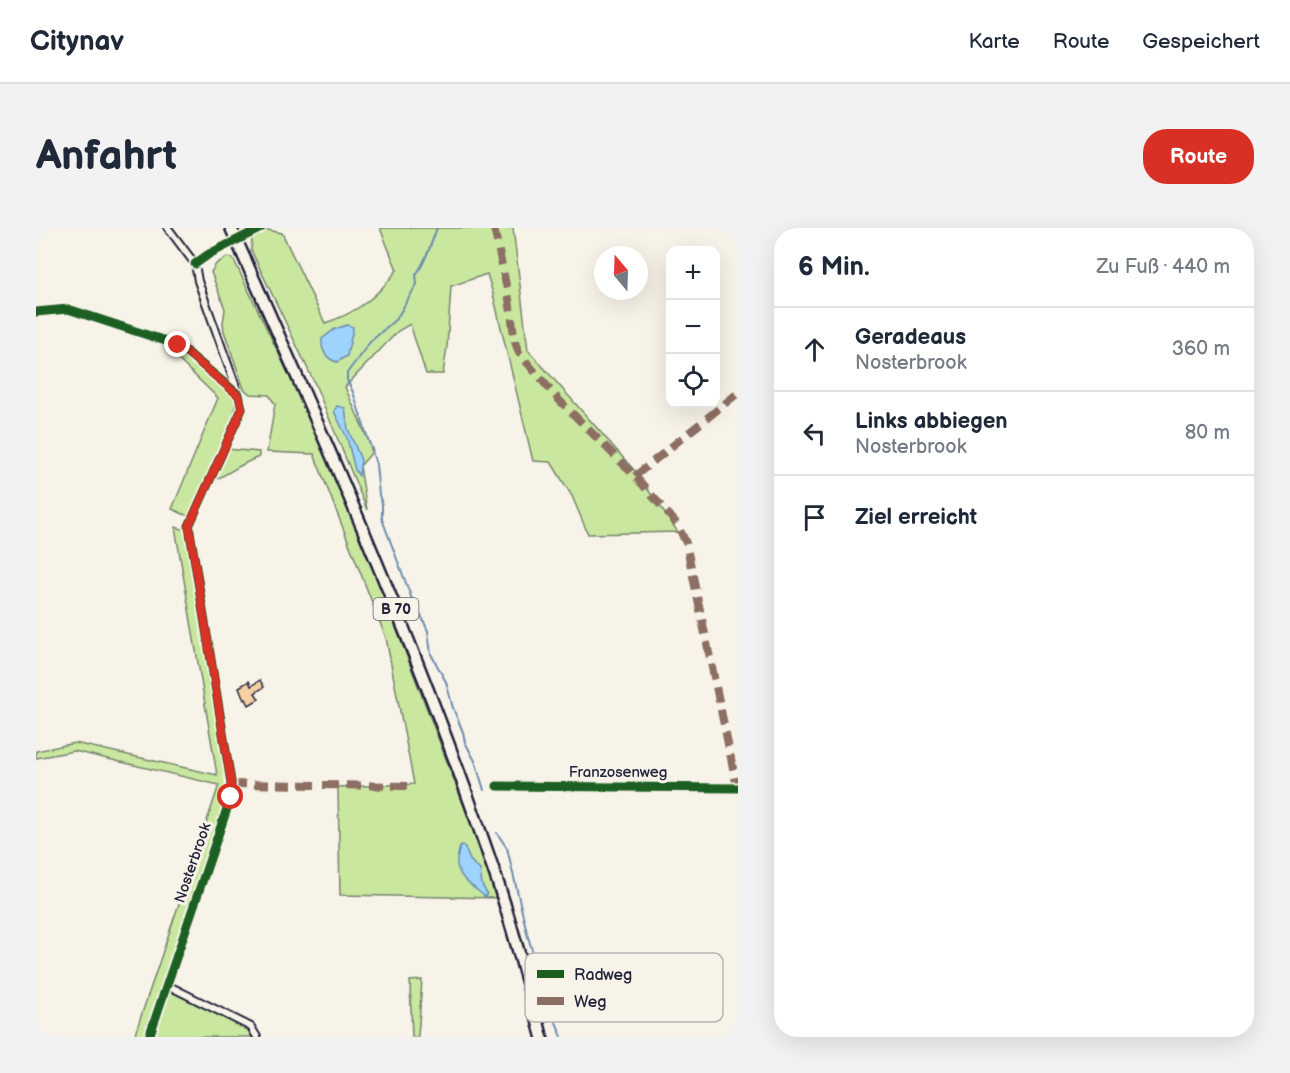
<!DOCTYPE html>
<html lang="de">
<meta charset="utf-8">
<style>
body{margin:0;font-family:"Balsamiq Sans",sans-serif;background:#f2f2f3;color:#1f2937}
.controls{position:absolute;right:18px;top:18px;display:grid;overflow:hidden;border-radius:12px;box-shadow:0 6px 24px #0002}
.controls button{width:54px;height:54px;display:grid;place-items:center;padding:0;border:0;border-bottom:2px solid #e0e1e3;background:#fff;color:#1f2937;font:30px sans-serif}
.compass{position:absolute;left:558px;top:18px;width:54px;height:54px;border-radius:50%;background:#fff;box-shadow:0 6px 24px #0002;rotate:341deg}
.stop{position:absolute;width:18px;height:18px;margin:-14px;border:4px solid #d93025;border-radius:50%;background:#fff}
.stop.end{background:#d93025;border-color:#fff;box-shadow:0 2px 6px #0008}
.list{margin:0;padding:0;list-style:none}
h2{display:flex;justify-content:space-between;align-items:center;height:78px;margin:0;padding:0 24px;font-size:26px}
h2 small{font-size:20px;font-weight:400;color:#747a83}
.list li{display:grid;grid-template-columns:39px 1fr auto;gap:18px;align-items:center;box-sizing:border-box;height:84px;padding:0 24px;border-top:2px solid #e0e1e3}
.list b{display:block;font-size:22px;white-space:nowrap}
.list p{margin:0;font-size:20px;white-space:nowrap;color:#747a83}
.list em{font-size:20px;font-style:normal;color:#747a83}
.icon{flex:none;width:33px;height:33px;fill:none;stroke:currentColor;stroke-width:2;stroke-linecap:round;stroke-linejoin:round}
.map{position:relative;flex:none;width:702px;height:809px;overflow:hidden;border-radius:24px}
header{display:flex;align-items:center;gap:36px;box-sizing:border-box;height:84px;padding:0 30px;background:#fff;border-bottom:2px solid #e0e1e3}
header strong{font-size:28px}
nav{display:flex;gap:33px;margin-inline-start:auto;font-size:21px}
.intro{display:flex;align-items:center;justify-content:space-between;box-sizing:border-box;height:144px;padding:0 36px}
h1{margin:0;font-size:42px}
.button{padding:15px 27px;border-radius:24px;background:#d93025;color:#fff;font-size:21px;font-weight:700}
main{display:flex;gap:36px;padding:0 36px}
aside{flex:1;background:#fff;border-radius:24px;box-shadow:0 6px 24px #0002}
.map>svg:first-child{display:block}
</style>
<header>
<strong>Citynav</strong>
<nav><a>Karte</a><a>Route</a><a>Gespeichert</a></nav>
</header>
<div class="intro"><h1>Anfahrt</h1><a class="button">Route</a></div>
<main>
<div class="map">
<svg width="702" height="809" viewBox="0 0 702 809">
<rect width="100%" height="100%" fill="#f7f3e8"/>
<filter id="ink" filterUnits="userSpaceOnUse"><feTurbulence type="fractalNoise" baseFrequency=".0167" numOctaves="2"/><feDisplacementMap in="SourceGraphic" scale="12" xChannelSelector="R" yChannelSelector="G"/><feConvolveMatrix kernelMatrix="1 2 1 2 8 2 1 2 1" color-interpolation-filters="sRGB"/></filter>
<g filter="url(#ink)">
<g fill="#c9e79f" stroke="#76846d" stroke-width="1.5">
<path d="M344,0H477L492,122L598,242L642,304L552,306L536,268L515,234L497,233L457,66L451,46L415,58L411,119L407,146H390L374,96L362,103L309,159L337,223L324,238L331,282L279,156L215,22L216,11L232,2L246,5L289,95C321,85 342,68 361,42Z"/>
<path d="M191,29L197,30L291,227L328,316L463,670L304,667L302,559L378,556L350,410L278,226L231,224L239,176L233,167L214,166L208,161L188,103L187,95L189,81L175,44L180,36Z"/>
<path d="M126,116L138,118L197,164C201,175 199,182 196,193L152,288L136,281L182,170Z"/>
<path d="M191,221L223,224V229C206,235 192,246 175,254Z"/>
<path d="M139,299L150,302L192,566L109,809H98L183,557L38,523L0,530V523L39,515L181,547Z"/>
<path d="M386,752L382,809H376L374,753Z"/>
<path d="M133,762L213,801L218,809H117Z"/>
</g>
<g fill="#9dd3fc" stroke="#6c8caf" stroke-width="1.5">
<path d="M311,97L317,99C317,103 312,121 311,128L301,134C290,131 285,122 286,111L299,101Z"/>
<path d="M301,178L309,180L312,201L325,232L323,248L319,242L311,210L298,183Z"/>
<path d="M426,617L429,620L434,632L444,642L446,657L451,666L449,669C441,661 423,652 421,637C420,631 423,624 424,618Z"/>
</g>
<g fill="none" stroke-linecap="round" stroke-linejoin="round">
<g stroke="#6c8caf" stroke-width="2">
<path d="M401,0C396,12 389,37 380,46L381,56L361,90L334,114L311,145V152L317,164L340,236L343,267L346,276V291L380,382L385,387L392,403L395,426L410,454L417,480L427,504L429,514L439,533L448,562"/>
<path d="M461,605L471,620L492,709L502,741L514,759L520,786V794L526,809"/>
</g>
</g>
<path fill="#f5d0a5" stroke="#22223b" stroke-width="1.5" d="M224,452L228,459L219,465L223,471L213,477L210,471L208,472L203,459L213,453L215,458Z"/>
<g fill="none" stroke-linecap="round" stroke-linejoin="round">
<defs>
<g id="street">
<path d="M132,0L159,36L162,53L203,167"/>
<path d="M209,7L225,0"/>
<path d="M159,36L173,26L194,14"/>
<path d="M0,84L32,81L142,117L203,167L206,181L153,298L195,554V569L113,809"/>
<path d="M461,558L702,560"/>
<path d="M131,757L215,799L221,809"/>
</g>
<path id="highway" d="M195,0C291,214 386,429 461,652C478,704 492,757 506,809"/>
</defs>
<use href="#street" stroke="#22223b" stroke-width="10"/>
<use href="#highway" stroke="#22223b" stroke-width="15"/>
<use href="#street" stroke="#f7f3e8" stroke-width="6"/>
<use href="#highway" stroke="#f7f3e8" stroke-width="10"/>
<g stroke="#8d6e63" stroke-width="8" stroke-dasharray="15 8" stroke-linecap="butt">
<path d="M458,0L473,71L479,114L483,125L522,171L599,248L641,296L650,315L702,564"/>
<path d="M599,248L702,165"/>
<path d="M195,556L378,558"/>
</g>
<defs>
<g id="cycleway">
<path d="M159,36L173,26L225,0"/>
<path d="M0,84L32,81L142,117L203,167L206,181L153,298L195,554V569L113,809"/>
<path d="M461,558L702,560"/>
</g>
</defs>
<use href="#cycleway" stroke="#f7f3e8" stroke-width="13"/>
<use href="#cycleway" stroke="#1b5e20" stroke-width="9"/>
</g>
</g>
<g fill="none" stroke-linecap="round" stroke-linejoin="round" filter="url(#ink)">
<path stroke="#d93025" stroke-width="8" d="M142,117L203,168L206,181L153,298L195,554V569"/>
</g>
<g text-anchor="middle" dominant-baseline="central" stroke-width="6" stroke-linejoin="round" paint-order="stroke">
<rect fill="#f7f3e8" stroke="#62616f" stroke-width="1.5" x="337.5" y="370" width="45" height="22" rx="4.5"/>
<g font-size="14" font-weight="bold" fill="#22223b">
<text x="360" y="381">B 70</text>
</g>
<g font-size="15" fill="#22223b" stroke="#f7f3e8">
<text x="582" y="544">Franzosenweg</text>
<text transform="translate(157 635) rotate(-71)">Nosterbrook</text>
</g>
</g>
<rect x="489" y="725" width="198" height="69" rx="9" fill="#f7f3e8" stroke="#b7b4b4" stroke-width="1.5"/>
<rect x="501" y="742" width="27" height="8" fill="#1b5e20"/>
<rect x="501" y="769" width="27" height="8" fill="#8d6e63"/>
<g font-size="16" fill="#22223b">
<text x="538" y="752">Radweg</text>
<text x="538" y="779">Weg</text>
</g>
</svg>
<div class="controls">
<button>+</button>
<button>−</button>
<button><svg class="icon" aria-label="locate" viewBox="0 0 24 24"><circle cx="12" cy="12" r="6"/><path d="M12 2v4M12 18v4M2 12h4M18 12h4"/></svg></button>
</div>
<svg class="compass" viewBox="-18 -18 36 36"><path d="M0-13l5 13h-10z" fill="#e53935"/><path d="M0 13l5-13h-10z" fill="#747a83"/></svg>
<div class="stop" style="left:195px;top:569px"></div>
<div class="stop end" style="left:142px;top:117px"></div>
</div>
<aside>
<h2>6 Min.<small>Zu Fuß · 440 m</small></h2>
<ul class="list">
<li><svg class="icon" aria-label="ahead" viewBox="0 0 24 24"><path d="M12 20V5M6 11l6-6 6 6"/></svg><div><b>Geradeaus</b><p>Nosterbrook</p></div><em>360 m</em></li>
<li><svg class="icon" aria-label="left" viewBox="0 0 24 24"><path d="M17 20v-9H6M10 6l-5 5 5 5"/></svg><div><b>Links abbiegen</b><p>Nosterbrook</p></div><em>80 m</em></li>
<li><svg class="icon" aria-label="arrive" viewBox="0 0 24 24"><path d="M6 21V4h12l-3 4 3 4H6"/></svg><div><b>Ziel erreicht</b></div></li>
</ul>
</aside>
</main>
